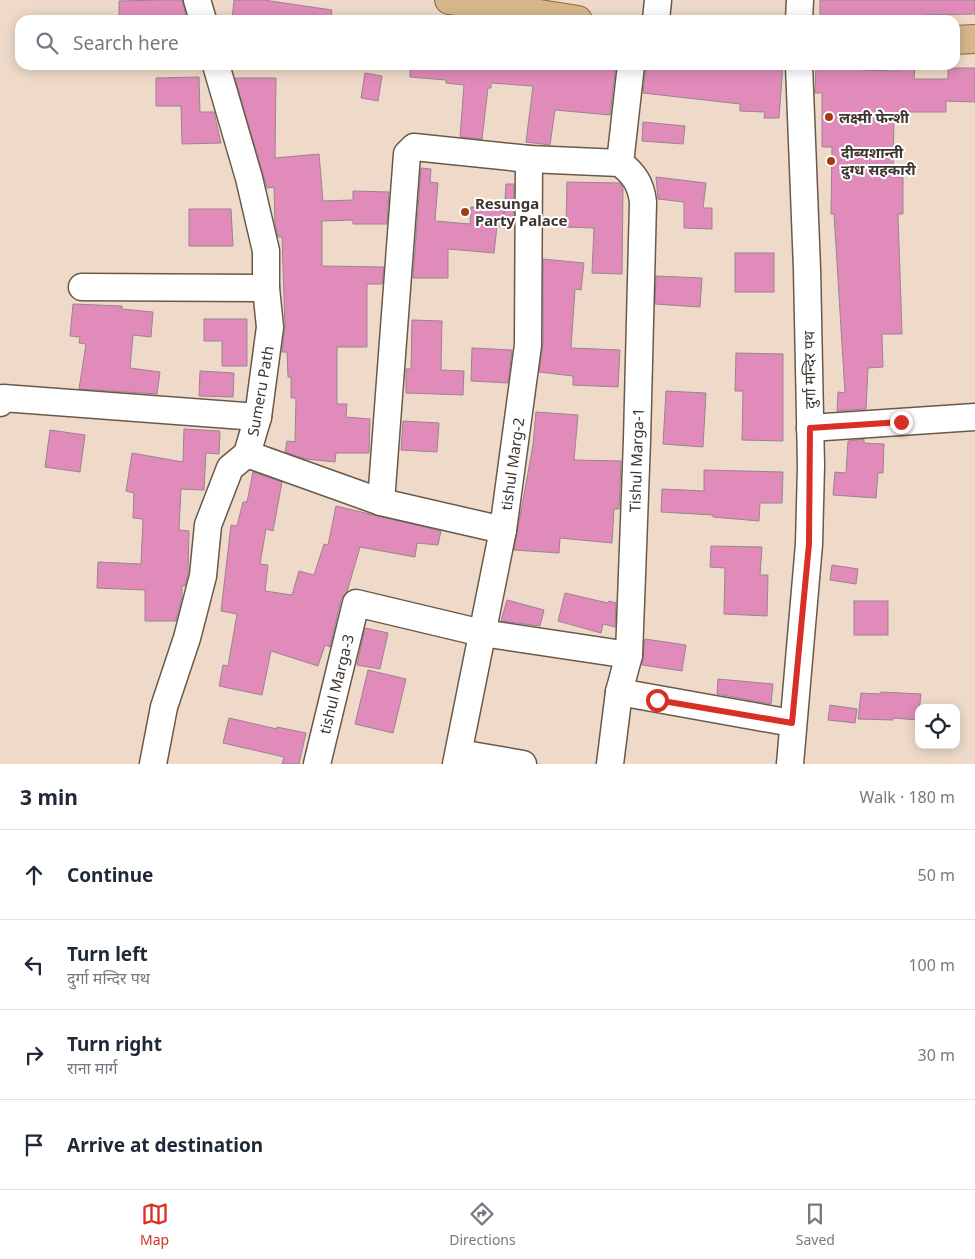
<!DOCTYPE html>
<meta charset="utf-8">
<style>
body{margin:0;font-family:"Noto Sans","Noto Sans Devanagari",sans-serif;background:#f6f6f7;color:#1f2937}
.controls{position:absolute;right:15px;bottom:15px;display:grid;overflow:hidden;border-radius:10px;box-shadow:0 2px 12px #0003}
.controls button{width:45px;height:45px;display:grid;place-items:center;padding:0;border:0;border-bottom:1px solid #e0e1e3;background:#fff;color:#1f2937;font:25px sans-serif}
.stop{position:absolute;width:15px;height:15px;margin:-11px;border:4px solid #d93025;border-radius:50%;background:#fff}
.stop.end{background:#d93025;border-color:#fff;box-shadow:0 1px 5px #0008}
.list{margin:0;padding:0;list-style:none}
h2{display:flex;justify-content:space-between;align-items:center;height:65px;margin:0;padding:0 20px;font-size:21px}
h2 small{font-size:16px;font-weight:400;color:#747a83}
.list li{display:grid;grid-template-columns:32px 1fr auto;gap:15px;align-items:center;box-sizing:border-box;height:90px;padding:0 20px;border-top:1px solid #e0e1e3}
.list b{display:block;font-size:19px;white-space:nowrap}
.list p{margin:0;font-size:16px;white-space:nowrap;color:#747a83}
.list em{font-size:16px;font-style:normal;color:#747a83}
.icon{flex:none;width:28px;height:28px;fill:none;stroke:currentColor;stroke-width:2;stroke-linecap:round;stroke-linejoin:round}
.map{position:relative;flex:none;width:975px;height:764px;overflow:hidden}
.search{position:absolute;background:#fff;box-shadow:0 2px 12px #0003;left:15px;right:15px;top:15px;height:55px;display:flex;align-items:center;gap:12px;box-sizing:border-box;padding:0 18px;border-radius:15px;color:#747a83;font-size:19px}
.sheet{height:425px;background:#fff}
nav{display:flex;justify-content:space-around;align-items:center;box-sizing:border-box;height:70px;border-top:1px solid #e0e1e3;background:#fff;font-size:14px;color:#747a83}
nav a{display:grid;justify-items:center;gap:2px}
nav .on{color:#d93025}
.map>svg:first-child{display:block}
</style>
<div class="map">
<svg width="975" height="764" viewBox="0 0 975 764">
<rect width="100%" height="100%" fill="#efdac9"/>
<g fill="#e08bb9" stroke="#9b848f">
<path d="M160,0H182L187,20H119V1Z"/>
<path d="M234,0H264L332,10L331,20H232Z"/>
<path d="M820,0H975V14L923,15V20L866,17V20H862L820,16Z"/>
<path d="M410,65H616L610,115L555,110L550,145L526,142L533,86L491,83V88H488L482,139L460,137L464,85L446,83V80L410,77Z"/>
<path d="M646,65H783L779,118H764L765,112L740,111V104L643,93Z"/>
<path d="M816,65H863V70L897,71V65L915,66L914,79H948V68H975V102L946,101V112H894L893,177H903V214H898L902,334H882L883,367L868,368L866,409L837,411L838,392L845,393L834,214H831L832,147H822V93H815Z"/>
<path d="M365,73L382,76L378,101L361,98Z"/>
<path d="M199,77L200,112H214L221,143L182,144L181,106H156V78Z"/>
<path d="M235,78H276L275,158L319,154L323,201L353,200V191L389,192L387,224H353V220L322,221V266L384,267L382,284H367V347H337V404H347L346,417L370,419L369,453H336L335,462L305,459L285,452L287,441L295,442L296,398H291V377H288L287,352H282L285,326L282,237H278L275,223L274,187L267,188Z"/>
<path d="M643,122L685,126L683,144L642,141Z"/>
<path d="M421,168L431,169L430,182L438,183L435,221L470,224L471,207L504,209L502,226H497L494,253L448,249V278H413Z"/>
<path d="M656,177L706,183L703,208H712V229L684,228V202L658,199Z"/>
<path d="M567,182L620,183L623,188L622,274L592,273L594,228L566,227Z"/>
<path d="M506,184H514V217H504Z"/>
<path d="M189,209H231L233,246H189Z"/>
<rect x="735" y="253" width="39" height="39"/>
<path d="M543,259L584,263L581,290L575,289L571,348L620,350L618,387L573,385V376L539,372L543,345Z"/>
<path d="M656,276L702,278L700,307L655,304Z"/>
<path d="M73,304L122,306V309L153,312L151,337L133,335L130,368L160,372L157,394L79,389L86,344L79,343L80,337L70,336Z"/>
<path d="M204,319H247V366H222V341H204Z"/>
<path d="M412,320L442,321L441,370L464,371L463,395L406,393V369H411Z"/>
<path d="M472,348L512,350L508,383L471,381Z"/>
<path d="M736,353L783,354V441L742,440L743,391H735Z"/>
<path d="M200,371L234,373L233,397L199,396Z"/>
<path d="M666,391L706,393L703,447L663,444Z"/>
<path d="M536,412L578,415L574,460L621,461L619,509H614L612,543L560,538L559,553L514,550L533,445Z"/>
<path d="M403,421L439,423L437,452L401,450Z"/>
<path d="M184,429L220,431L219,454L206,453L204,490L181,489L179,530L189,531L188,574L185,586H182V597L176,621H145V590L97,588L98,562L141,564L143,519L133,518L134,493L126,491L132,453L183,462Z"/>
<path d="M50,430L85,435L80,472L45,467Z"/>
<path d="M864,439V443L884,444L883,473H878L876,498L833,495L835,472L846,473L848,441Z"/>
<path d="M704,470L783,472L782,503H760L759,521L713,517V515L661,512L662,489L704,491Z"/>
<path d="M253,472L282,482L273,531L266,529L260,564L268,565L265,591L292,595L299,571L314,575L324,544L328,545L336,506L441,531L438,545L417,543L415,557L360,547L347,592L341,599L330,647L325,645L318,666L271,651L262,695L219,686L223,665L228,666L237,614L221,611L231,525L237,526L243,502H247Z"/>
<path d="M711,546L762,547L760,575H768L767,616L724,614L725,568L710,567Z"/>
<path d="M832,565L858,569L856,584L830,580Z"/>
<path d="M565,593L608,603L609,601L616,603L615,627L603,624L601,633L558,621Z"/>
<path d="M507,600L544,610L540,626L501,621Z"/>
<rect x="854" y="601" width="34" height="34"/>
<path d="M365,628L388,633L380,669L357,665Z"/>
<path d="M645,639L686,645L682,671L642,665Z"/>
<path d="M368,670L406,679L393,733L355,724Z"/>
<path d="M718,679L773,684L771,704L717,694Z"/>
<path d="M881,692L921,694L918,720L893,718V720L858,719L861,693L880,694Z"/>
<path d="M830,705L857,709L855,723L828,720Z"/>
<path d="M229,718L277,729V727L306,733L299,764H282L284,757L223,743Z"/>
</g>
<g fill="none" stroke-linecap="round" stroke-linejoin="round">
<defs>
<g id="minor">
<path d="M197,0L203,20"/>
<path d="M656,20L658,0"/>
<path d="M799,20L800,0"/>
<path d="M82,287L266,288"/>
<path d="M0,403L3,398L258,417"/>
<path d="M810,428L975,417"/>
<path d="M247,454L381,502L503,530"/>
<path d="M381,502L407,154L414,147L529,159L620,163L631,65"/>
<path d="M619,692L792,723"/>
<path d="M459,753L523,764"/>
<path d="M153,764L164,707L187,638L203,576L208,525L230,468L247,454L258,417L270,327L266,288V251L249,178L216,65"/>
<path d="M317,764L356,603L482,633L629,655"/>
<path d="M456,764L503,530L528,345L529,159"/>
<path d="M610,764L619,692L629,655L637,440L643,202C641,184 634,174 620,163"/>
<path d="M790,764L809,544L811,466L807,269L799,65"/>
</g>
<g id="major">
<path d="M449,0L578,20"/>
<path d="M955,40L975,39"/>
</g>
</defs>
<use href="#minor" stroke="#6a5949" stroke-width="29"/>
<use href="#major" stroke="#906a37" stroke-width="30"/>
<use href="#minor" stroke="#fff" stroke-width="26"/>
<use href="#major" stroke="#d7b68a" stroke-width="28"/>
</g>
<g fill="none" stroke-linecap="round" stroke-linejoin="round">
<path stroke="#d93025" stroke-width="6" d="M657,700L792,723L809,544L810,428L901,422"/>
</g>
<g fill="#a13b14" stroke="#fff" stroke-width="2">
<circle cx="829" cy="117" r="5"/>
<circle cx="831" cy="161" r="5"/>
<circle cx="465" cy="212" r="5"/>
</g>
<g text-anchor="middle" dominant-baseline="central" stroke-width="4" stroke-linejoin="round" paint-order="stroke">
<g font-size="15" font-weight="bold" fill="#3d352e" stroke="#fff" text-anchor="start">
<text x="839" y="117">लक्ष्मी फेन्शी</text>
<text x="841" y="152">दीब्यशान्ती<tspan x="841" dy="17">दुग्ध सहकारी</tspan></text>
<text x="475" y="203">Resunga<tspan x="475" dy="17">Party Palace</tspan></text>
</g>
<g font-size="15" fill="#3d352e" stroke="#fff">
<text transform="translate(809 370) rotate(-91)">दुर्गा मन्दिर पथ</text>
<text transform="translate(260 391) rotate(-80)">Sumeru Path</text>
<text transform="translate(636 460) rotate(-88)">Tishul Marga-1</text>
<text transform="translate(512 464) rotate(-82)">tishul Marg-2</text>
<text transform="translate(336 684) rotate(-76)">tishul Marga-3</text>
</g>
</g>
</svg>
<div class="controls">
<button><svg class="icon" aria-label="locate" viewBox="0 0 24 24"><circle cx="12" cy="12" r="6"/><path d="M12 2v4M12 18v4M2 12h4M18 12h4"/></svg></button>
</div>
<div class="stop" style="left:657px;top:700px"></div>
<div class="stop end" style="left:901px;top:422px"></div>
<div class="search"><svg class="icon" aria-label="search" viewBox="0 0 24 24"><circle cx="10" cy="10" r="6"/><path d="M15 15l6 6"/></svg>Search here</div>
</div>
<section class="sheet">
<h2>3 min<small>Walk · 180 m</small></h2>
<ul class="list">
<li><svg class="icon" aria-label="ahead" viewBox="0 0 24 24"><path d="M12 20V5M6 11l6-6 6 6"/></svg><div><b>Continue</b></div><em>50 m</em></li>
<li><svg class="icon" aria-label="left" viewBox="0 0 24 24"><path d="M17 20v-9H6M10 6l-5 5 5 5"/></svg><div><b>Turn left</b><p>दुर्गा मन्दिर पथ</p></div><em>100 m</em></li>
<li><svg class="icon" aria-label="right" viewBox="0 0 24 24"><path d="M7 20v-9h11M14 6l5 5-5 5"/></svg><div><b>Turn right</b><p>राना मार्ग</p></div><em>30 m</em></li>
<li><svg class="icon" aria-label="arrive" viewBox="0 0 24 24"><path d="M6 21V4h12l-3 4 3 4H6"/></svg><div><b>Arrive at destination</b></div></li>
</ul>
</section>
<nav>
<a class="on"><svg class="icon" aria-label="map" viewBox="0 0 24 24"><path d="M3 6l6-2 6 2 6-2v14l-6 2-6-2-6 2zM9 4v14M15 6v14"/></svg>Map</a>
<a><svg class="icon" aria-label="directions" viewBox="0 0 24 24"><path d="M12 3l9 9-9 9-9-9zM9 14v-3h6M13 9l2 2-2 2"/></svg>Directions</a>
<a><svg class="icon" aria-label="saved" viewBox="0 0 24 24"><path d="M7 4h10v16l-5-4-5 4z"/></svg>Saved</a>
</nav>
